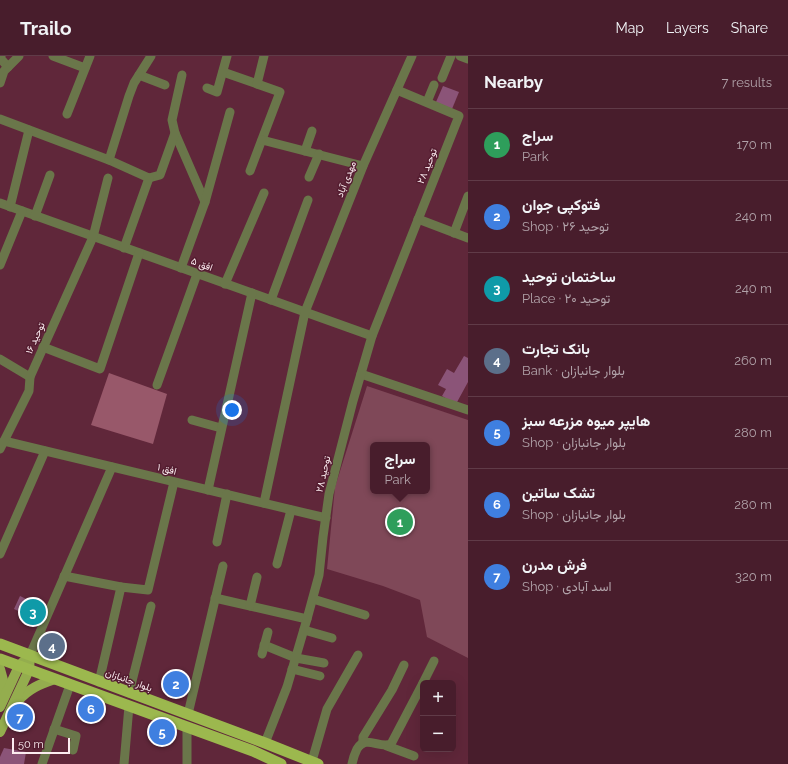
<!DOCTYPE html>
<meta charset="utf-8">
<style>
body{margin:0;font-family:Raleway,Vazirmatn,sans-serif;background:#522a38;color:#f1f3f6}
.controls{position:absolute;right:12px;bottom:12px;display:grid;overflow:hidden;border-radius:6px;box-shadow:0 4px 16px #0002}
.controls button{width:36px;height:36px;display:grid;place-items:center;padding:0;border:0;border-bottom:1px solid #603b48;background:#481d2c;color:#f1f3f6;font:20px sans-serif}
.scale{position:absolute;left:12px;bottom:10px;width:58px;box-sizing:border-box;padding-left:4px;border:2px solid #fcecf0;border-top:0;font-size:11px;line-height:14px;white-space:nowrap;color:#fcecf0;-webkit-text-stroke:3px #541d30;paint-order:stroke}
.you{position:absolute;left:232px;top:354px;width:14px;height:14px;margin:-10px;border:3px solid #fff;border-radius:50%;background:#1a73e8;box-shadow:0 0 0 6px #1a73e833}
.badge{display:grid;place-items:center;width:26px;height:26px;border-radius:50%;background:#95b2f1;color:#fff;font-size:13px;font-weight:700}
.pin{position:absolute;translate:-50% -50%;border:2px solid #fff;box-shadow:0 1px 4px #0006}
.popup{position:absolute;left:370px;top:386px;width:60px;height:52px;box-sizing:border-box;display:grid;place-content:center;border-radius:6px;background:#481d2c;filter:drop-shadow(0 1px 3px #0005);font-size:13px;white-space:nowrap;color:#b1a2a9}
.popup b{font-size:15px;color:#f1f3f6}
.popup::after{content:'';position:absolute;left:50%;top:100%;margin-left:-8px;border:8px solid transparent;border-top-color:#481d2c}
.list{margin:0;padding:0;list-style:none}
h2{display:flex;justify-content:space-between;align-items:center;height:52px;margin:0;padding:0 16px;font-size:17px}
h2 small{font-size:13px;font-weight:400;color:#b1a2a9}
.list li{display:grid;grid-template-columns:26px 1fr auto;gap:12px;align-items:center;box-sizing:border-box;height:72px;padding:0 16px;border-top:1px solid #603b48}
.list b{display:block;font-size:15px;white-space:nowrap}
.list p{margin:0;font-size:13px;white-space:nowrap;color:#b1a2a9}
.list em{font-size:13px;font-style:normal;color:#b1a2a9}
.map{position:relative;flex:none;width:468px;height:708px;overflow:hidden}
header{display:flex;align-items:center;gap:24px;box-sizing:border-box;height:56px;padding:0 20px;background:#481d2c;border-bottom:1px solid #603b48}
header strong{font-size:19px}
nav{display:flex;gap:22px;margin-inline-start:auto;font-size:14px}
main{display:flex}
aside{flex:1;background:#481d2c}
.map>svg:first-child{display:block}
</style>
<header>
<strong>Trailo</strong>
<nav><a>Map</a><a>Layers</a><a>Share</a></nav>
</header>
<main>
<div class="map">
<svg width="468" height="708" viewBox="0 0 468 708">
<rect width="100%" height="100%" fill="#60273a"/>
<path fill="#7f4858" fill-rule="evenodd" d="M367,330L468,364V602L427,581L420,544L383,530L327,513L335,431ZM373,389H427V435H373Z"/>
<path fill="#98586a" d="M109,317L167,338L153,388L91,369Z"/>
<g fill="#8b5478">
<path d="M443,30L459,36L452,53L436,46Z"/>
<path d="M464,300L468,302V326L456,348L442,340L446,333L438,329L447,313L454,317Z"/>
<path d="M20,540L47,553L42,566L14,553Z"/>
<path d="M4,692L26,696L24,708H0V701Z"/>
</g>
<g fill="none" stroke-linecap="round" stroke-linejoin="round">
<g stroke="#6a764a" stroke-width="9">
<path d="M1,0V3L8,11"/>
<path d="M53,0L85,12"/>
<path d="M460,0L468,3"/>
<path d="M223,16L280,36L250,115"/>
<path d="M139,19L165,29"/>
<path d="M182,19L172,64L175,77L205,146"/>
<path d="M442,22L451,0"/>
<path d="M0,27L4,15L19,0"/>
<path d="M257,28L264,0"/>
<path d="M207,32L217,36L227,0"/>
<path d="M427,46L434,29"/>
<path d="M67,58L90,0"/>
<path d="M0,63L109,104L149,122L160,119L175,77"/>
<path d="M262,84L363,110"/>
<path d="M305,95L312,75"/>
<path d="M109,104L129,40L134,27L151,0"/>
<path d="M309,121L319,98"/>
<path d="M0,147L372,280"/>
<path d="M10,151L29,74"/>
<path d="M35,160L50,119"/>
<path d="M418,163L468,182"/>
<path d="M454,177L468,140"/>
<path d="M124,192L149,122"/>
<path d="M0,209L22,155"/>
<path d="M181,212L205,146L230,56"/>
<path d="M225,228L264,137"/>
<path d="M271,244L308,144"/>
<path d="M43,291L100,313L139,197"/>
<path d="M0,303L30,321"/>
<path d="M361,318L468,354"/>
<path d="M157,329L197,218"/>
<path d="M192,364L221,372"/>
<path d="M4,385L326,462"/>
<path d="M0,393L29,335L30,321L93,181L108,122"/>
<path d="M208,434L252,237"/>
<path d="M264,447L305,256L363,110L412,0"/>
<path d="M217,486L227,438"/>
<path d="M0,498L45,395"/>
<path d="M277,508L291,454"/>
<path d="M64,520L121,531"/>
<path d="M215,542L307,563"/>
<path d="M313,543L365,559"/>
<path d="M250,550L257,521"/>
<path d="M304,574L332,582"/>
<path d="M41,576C39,592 46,598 56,608"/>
<path d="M264,589L296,602L324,607"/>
<path d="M262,598L268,576"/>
<path d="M30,599L112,411"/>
<path d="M292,613L320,620"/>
<path d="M99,626L121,531L148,534L174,426"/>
<path d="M423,627L434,605"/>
<path d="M129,637L151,550"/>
<path d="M188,658L223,510"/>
<path d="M187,671V708"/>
<path d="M54,673L76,680L73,694"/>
<path d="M265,687L287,631L307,563L319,519L323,481L329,438L353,345L372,280L459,60L397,34"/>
<path d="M363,687V681L392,634L404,609"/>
<path d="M387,690L414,700"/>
<path d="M312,705L327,653L358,599"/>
<path d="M42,708L70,629"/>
<path d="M124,708L129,650"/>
<path d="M352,708C353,703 355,697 357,693C366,678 379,693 391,688L423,627"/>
</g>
<g stroke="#94ad4e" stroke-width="10">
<path d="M0,613L3,624L2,641"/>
<path d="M18,645C28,633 40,628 55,623"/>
<path d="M0,651L19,610L24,605"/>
<path d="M0,676L29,614L30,599"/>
</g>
<g stroke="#9cb84e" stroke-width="11">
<path d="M0,588L265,687L318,708"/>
<path d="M0,603L253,695L281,708"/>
</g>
</g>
<g text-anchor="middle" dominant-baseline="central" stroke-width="3" stroke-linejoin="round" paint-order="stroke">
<g font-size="10" fill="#fcecf0" stroke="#541d30">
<text transform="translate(427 110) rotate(-68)">توحید ۲۸</text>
<text transform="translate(346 123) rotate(-68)">مهدی آباد</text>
<text transform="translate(202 208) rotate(20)">افق ۵</text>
<text transform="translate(35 282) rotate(-66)">توحید ۱۶</text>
<text transform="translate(167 413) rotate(14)">افق ۱</text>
<text transform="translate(323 418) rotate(-77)">توحید ۲۸</text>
<text transform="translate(129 624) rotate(20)">بلوار جانبازان</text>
</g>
</g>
</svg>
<div class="controls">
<button>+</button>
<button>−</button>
</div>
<div class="scale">50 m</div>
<div class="you"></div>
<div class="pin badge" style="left:400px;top:466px;background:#2e9e5b">1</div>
<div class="popup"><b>سراج</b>Park</div>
<div class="pin badge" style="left:176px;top:628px;background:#3f7fe0">2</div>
<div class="pin badge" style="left:33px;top:556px;background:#0f9aa8">3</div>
<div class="pin badge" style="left:52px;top:590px;background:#5c6f8a">4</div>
<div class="pin badge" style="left:162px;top:676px;background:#3f7fe0">5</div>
<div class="pin badge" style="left:91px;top:653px;background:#3f7fe0">6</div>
<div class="pin badge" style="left:20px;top:661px;background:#3f7fe0">7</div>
</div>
<aside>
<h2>Nearby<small>7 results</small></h2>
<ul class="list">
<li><span class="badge" style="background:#2e9e5b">1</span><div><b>سراج</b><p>Park</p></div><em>170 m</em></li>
<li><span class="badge" style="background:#3f7fe0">2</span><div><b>فتوکپی جوان</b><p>Shop · توحید ۲۶</p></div><em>240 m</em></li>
<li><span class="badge" style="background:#0f9aa8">3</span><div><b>ساختمان توحید</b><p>Place · توحید ۲۰</p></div><em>240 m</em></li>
<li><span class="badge" style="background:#5c6f8a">4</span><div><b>بانک تجارت</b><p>Bank · بلوار جانبازان</p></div><em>260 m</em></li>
<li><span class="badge" style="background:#3f7fe0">5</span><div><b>هایپر میوه مزرعه سبز</b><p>Shop · بلوار جانبازان</p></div><em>280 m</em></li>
<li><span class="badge" style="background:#3f7fe0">6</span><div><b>تشک ساتین</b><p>Shop · بلوار جانبازان</p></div><em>280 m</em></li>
<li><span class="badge" style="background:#3f7fe0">7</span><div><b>فرش مدرن</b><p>Shop · اسد آبادی</p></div><em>320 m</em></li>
</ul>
</aside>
</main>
